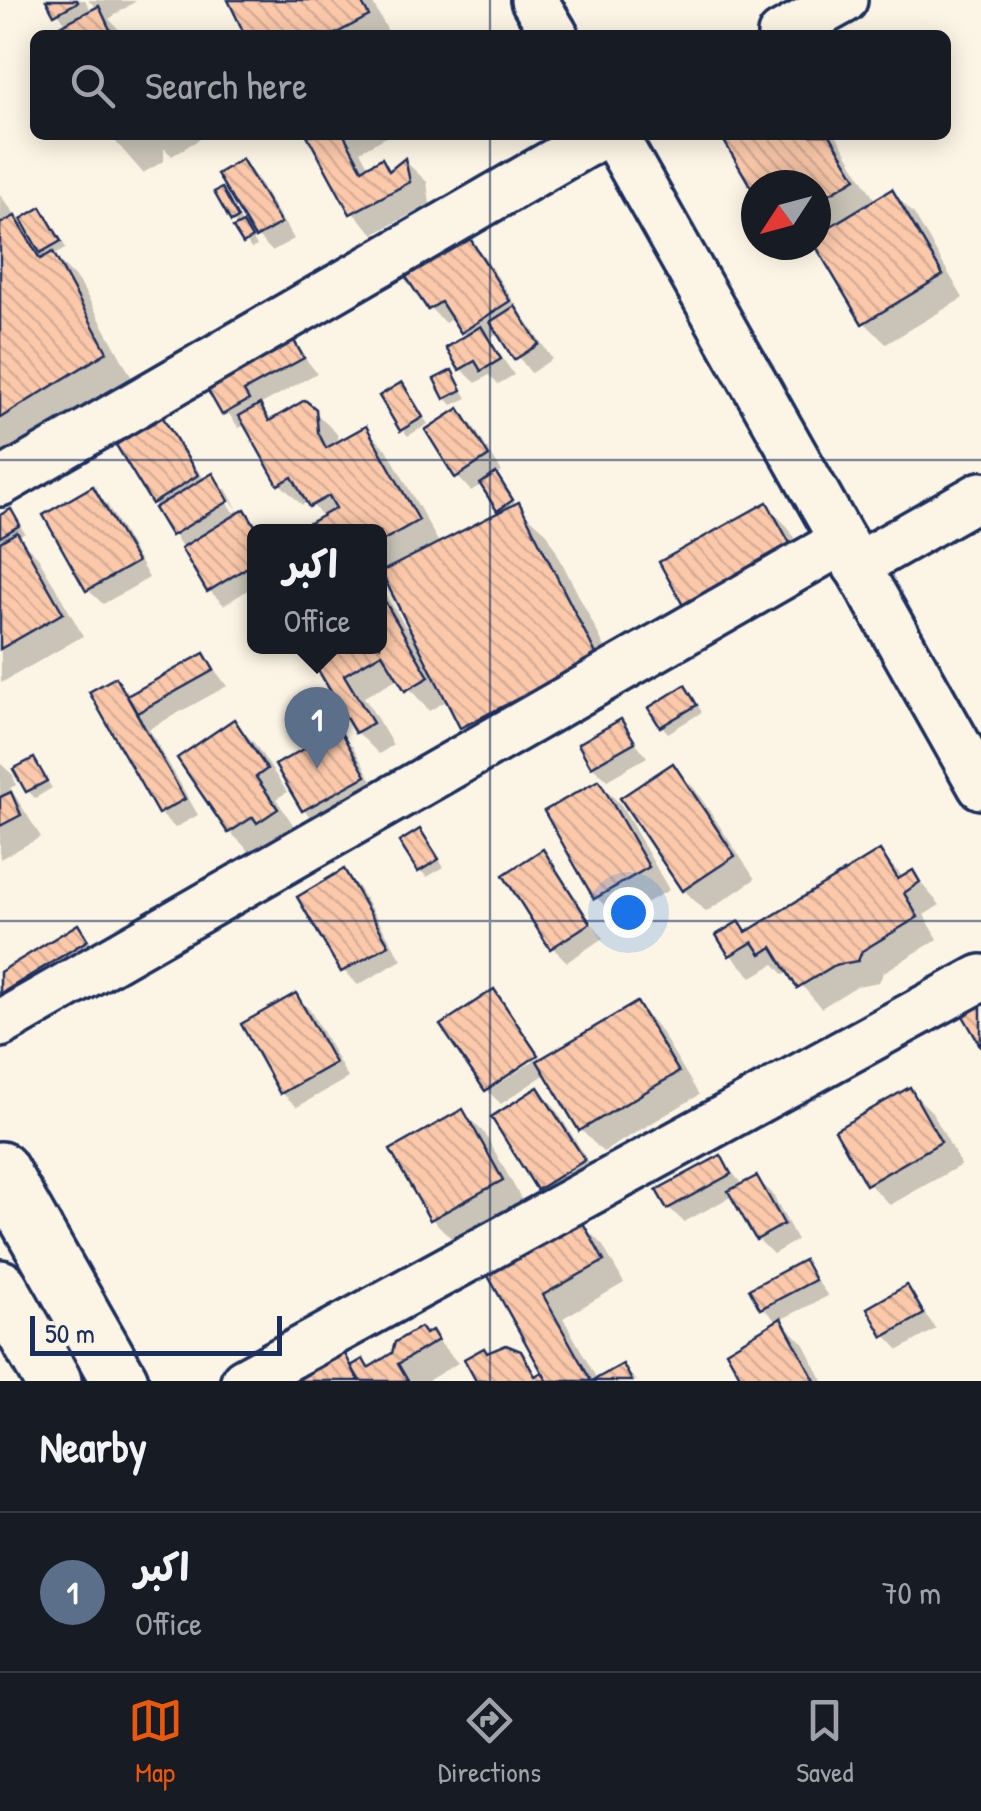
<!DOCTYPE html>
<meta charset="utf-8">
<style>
body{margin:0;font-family:"Patrick Hand","Playpen Sans Arabic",sans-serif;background:#20242c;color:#f1f3f6}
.compass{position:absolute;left:741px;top:170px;width:90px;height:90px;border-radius:50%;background:#171b24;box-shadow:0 5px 25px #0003;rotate:234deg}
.scale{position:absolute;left:30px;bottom:25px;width:252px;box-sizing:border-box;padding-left:10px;border:5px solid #1b2f5e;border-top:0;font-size:28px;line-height:35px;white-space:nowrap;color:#1b2f5e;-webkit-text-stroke:8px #fcf5e5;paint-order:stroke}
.you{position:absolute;left:628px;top:912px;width:35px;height:35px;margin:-25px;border:8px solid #fff;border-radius:50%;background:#1a73e8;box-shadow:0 0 0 15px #1a73e833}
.badge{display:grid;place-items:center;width:65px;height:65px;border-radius:50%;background:#ea580c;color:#fff;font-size:32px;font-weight:700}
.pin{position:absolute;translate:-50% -82px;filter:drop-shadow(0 2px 5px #0008)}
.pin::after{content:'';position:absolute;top:52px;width:35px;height:30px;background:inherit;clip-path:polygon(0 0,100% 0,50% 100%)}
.popup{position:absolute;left:247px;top:524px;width:140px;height:130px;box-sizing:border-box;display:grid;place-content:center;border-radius:15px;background:#171b24;filter:drop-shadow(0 2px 8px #0005);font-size:32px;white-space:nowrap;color:#9ea1a6}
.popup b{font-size:38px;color:#f1f3f6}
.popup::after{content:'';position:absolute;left:50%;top:100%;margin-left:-20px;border:20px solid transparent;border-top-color:#171b24}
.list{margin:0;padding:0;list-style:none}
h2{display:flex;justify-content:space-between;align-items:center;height:130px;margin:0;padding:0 40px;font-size:42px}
h2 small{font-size:32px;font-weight:400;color:#9ea1a6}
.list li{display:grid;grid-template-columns:65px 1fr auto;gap:30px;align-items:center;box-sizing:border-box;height:160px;padding:0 40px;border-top:2px solid #363941}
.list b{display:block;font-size:38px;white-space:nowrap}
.list p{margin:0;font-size:32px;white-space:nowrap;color:#9ea1a6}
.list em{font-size:32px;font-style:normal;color:#9ea1a6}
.icon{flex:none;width:55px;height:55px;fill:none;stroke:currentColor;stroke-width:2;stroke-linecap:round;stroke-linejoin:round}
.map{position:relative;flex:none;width:981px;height:1381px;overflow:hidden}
.search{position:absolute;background:#171b24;box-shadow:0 5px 25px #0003;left:30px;right:30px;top:30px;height:110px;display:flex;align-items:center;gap:25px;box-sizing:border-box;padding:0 35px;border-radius:15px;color:#9ea1a6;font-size:38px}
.sheet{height:290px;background:#171b24}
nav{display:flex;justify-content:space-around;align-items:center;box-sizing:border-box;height:140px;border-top:2px solid #363941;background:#171b24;font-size:28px;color:#9ea1a6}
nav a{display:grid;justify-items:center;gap:5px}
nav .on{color:#ea580c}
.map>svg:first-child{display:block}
</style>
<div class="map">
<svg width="981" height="1381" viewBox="0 0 981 1381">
<defs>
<pattern id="building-back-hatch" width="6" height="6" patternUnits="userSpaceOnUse" patternTransform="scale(2.5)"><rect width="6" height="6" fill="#fbc9aa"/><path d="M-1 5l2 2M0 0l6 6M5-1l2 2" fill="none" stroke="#d7ad95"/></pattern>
</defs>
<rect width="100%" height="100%" fill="#fcf5e5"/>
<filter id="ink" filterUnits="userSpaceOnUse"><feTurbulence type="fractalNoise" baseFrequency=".01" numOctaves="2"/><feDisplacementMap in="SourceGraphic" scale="20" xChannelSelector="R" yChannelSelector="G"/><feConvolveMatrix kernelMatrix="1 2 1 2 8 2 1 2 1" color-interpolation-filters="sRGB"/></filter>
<g filter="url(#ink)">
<g fill="#0003" fill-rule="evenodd">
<path d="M49,0H85L92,12L98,9L88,0L136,1L109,19L124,35H60L67,25Z"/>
<path d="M231,0H371L390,35H248Z"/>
<path d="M110,135H206L172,156L164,148V161L143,173Z"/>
<path d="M310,135H390L360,151L369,168L381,161L392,172L405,161L427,182L430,204L374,234L352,212Z"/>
<path d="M739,135H836L876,202L892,192L914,214L963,298L886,344L864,322L816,241V185H756V191Z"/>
<path d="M241,163L256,177L294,239L272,251L257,236Z"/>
<path d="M221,191L257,246L251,249L217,193Z"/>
<path d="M0,195L31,235L41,210L48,217L66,248L53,255L80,283L133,380L0,460Z"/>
<path d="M468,240L483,255L552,359L531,373L499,332L489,338L514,375L498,384L489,375L476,383L461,369L468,337L454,317L445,323L430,308Z"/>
<path d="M292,342L317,373L258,406L273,421L314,411L337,434L338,445L366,429L388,451L440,545L503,513L482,484L471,491L457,476L459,411L473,426L502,472L495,476L517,506L547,533L625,687L490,755L462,727L448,700L429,711L400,677L364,697L393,745L379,754L357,732L307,646H380V587L408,630L412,628L384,573L380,575V532L324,518L309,501L302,505L280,484L247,424L239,428L210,388Z"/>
<path d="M452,373L467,398L452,405L446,398Z"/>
<path d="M402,386L428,424L408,436L402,429Z"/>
<path d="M161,419L205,480L212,476L241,514L245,512L262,532H254V586L224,605L209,590L154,502ZM220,489H226L238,510L234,513Z"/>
<path d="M92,490L107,504L149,578L103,604L88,590Z"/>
<path d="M766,505L788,527L812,570L686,606Z"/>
<path d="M10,512L25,533L18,537L38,557L83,636L1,683L0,518Z"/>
<path d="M204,656L227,686L149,729L198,815L175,828L160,813L116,680L132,696Z"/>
<path d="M691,695L702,712L668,733L662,726Z"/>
<path d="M234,722L255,744L287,792L276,799L298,832L281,843L276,838L252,854L230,832L180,759Z"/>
<path d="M620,722L647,757L607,780L592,766Z"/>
<path d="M339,732L353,747L378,791L318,825L304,810Z"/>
<path d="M34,761L52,788L35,798L28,791Z"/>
<path d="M0,763L13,775L16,785L10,788L41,837L0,859Z"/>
<path d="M673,766L694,788L755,879L706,912L684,890L624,799Z"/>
<path d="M599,783L621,805L669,890L618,919L596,897Z"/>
<path d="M420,832L444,867L427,877L420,870Z"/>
<path d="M542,853L603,938L567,962L552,947Z"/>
<path d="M880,853L904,878L912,873L940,905L924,915L938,939L884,972L879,982L857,986L821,1008L790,971L784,975L774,964L752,977L731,955L739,924L748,933Z"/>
<path d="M344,872L358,887L402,960L358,985L344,971L300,897Z"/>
<path d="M78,927L101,955L0,1018V975Z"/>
<path d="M494,992L538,1052L486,1087Z"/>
<path d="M295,996L310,1010L348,1078L297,1107L282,1093Z"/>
<path d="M637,1005L658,1027L699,1095L603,1152L581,1130L547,1073L501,1104L488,1091L541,1056L544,1060Z"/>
<path d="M910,1090L932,1112L961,1165L890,1205L868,1183Z"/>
<path d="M538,1091L553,1105L597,1175L554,1203L539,1188Z"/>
<path d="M463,1112L485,1134L523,1202L454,1241L432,1219Z"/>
<path d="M721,1158L743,1186L757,1179L772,1193L797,1240L773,1254L758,1239L734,1195L684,1222L669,1208Z"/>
<path d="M582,1224L603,1246L624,1283L563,1318L598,1381L623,1367L637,1381H549L490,1275Z"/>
<path d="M804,1263L828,1296L780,1320L803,1343L823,1381H746L778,1323L762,1307Z"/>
<path d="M907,1288L936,1329L899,1350L885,1335Z"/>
<path d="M431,1333L458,1363L427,1381H301L343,1355L355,1367L363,1362L370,1370Z"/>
</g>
<g fill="url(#building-back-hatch)" stroke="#1b2f5e" stroke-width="2.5">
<path d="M46,0H77L78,2L54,15Z"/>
<path d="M228,0H360L369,16L333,35H245Z"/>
<path d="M99,6L112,34L130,35H57L54,29Z"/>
<path d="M307,135H344L362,169L382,158L389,171L405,158L410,182L350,214Z"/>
<path d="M734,135H830L856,178L816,202V185H756V196L724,141Z"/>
<path d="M242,159L281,223L255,238L217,174Z"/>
<path d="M222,188L238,218L231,222L214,192Z"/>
<path d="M892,189L943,275L862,324L815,245L816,235Z"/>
<path d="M41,207L61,241L40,253L21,219Z"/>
<path d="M15,216L40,259L53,252L107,352L0,418V224Z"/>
<path d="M243,223L252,238L243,244L233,228Z"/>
<path d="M469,237L510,301L461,333L441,302L428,310L406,277Z"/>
<path d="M515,306L539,344L514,360L490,322Z"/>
<path d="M481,326L501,359L481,371L475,361L459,370L446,348Z"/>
<path d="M293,339L304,358L244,391L249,400L222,415L206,387Z"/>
<path d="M452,370L462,390L444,399L434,379Z"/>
<path d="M402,382L423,417L400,431L379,396Z"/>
<path d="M305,400L316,409L318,432L326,448L366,426L419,520L380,542V532H309L306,525L336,508L329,496L309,507L292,477L278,485L239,416L260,404L269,421Z"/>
<path d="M459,408L489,456L455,478L425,430Z"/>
<path d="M162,416L198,475L152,504L116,445Z"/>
<path d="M213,473L229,501L171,536L154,508Z"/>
<path d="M496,473L513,500L497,511L480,484Z"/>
<path d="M93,486L137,562L86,591L43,515Z"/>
<path d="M519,502L598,658L460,728L381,572Z"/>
<path d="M767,502L792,547L684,607L659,562Z"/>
<path d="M11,509L20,525L0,537V515Z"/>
<path d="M245,509L259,532H254V563L207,592L181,548Z"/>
<path d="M17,532L63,613L0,649V542Z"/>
<path d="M380,593L429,677L405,691L382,653L344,675L373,723L355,733L304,646H380Z"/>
<path d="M204,653L214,670L137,713L127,696Z"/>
<path d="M116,677L185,799L158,814L89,692Z"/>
<path d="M685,685L697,705L660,727L648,708Z"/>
<path d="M234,719L267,769L256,777L278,809L257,823L253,817L228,833L177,758Z"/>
<path d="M621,719L635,742L591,767L578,744Z"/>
<path d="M339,729L366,776L302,811L275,765Z"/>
<path d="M34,758L47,781L26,792L13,769Z"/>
<path d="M673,763L735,856L682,891L620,798Z"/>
<path d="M599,780L649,867L594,899L544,811Z"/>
<path d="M11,792L21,815L0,826V797Z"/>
<path d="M420,829L439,859L418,872L399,842Z"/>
<path d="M543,849L590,923L550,949L503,875Z"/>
<path d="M880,850L898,879L913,870L920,882L904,893L918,917L862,951L858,961L835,965L797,988L772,947L761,954L753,942L729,956L716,935L739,921L746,932Z"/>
<path d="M344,869L389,945L341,972L297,897Z"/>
<path d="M78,924L88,940L0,994V972Z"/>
<path d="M494,989L538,1055L485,1091L440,1025Z"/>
<path d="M296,993L335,1063L280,1094L241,1024Z"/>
<path d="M637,1002L679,1072L579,1131L537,1061Z"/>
<path d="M981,1003V1047L962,1014Z"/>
<path d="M538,1087L585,1160L537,1190L491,1117Z"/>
<path d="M910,1087L941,1142L866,1185L835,1130Z"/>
<path d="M463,1109L503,1180L430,1220L390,1150Z"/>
<path d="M721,1155L731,1174L667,1209L656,1190Z"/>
<path d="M757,1176L784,1224L756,1240L728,1191Z"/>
<path d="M582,1221L604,1261L543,1295L591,1381H547L487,1274Z"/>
<path d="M804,1260L815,1280L760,1309L749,1289Z"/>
<path d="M907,1285L924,1314L883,1337L867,1308Z"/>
<path d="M781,1318L815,1381H743L726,1351Z"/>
<path d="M420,1327L425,1334L432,1330L438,1340L398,1364L408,1381H360L351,1366L363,1359L368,1368L392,1353L395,1342Z"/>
<path d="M506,1345L521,1351L535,1376L542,1372L547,1381H476L464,1359L484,1348L487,1353Z"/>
<path d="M344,1352L359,1381H296Z"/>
<path d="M623,1364L632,1381H592Z"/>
</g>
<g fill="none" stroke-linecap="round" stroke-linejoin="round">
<defs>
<g id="minor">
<path d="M534,0L555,35"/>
<path d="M781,35L844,0"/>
<path d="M614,135L981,786"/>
<path d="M0,483L601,135"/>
<path d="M856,566L981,495"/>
<path d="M0,1024L843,541"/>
<path d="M244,1381L981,978"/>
</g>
<g id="highway">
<path d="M0,1170L120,1381"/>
<path d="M0,1288L53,1381"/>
</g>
</defs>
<use href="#minor" stroke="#1b2f5e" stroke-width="52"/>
<use href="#highway" stroke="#1b2f5e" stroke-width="62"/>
<use href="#minor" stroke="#fcf5e5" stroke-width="45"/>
<use href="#highway" stroke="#fcf5e5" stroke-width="55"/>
</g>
</g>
<path fill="none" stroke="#1b2f5e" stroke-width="2.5" stroke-opacity="0.55" d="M490,0V35M490,135V1381M0,460H981M0,921H981"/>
</svg>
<svg class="compass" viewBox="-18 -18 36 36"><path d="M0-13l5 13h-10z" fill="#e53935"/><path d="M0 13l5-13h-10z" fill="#9ea1a6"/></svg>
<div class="scale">50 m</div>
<div class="you"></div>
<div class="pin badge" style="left:317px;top:769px;background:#5c6f8a">1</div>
<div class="popup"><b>اکبر</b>Office</div>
<div class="search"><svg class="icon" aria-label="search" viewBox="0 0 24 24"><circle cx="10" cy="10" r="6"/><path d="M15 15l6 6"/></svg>Search here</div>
</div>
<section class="sheet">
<h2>Nearby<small></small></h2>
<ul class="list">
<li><span class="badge" style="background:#5c6f8a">1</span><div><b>اکبر</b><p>Office</p></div><em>70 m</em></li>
</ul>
</section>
<nav>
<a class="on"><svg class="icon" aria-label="map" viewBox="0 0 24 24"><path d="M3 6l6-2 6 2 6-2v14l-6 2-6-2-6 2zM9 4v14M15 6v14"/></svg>Map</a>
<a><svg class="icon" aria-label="directions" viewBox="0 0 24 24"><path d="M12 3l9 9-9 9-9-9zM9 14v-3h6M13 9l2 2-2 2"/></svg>Directions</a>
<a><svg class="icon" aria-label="saved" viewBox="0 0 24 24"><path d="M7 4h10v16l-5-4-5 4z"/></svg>Saved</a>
</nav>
